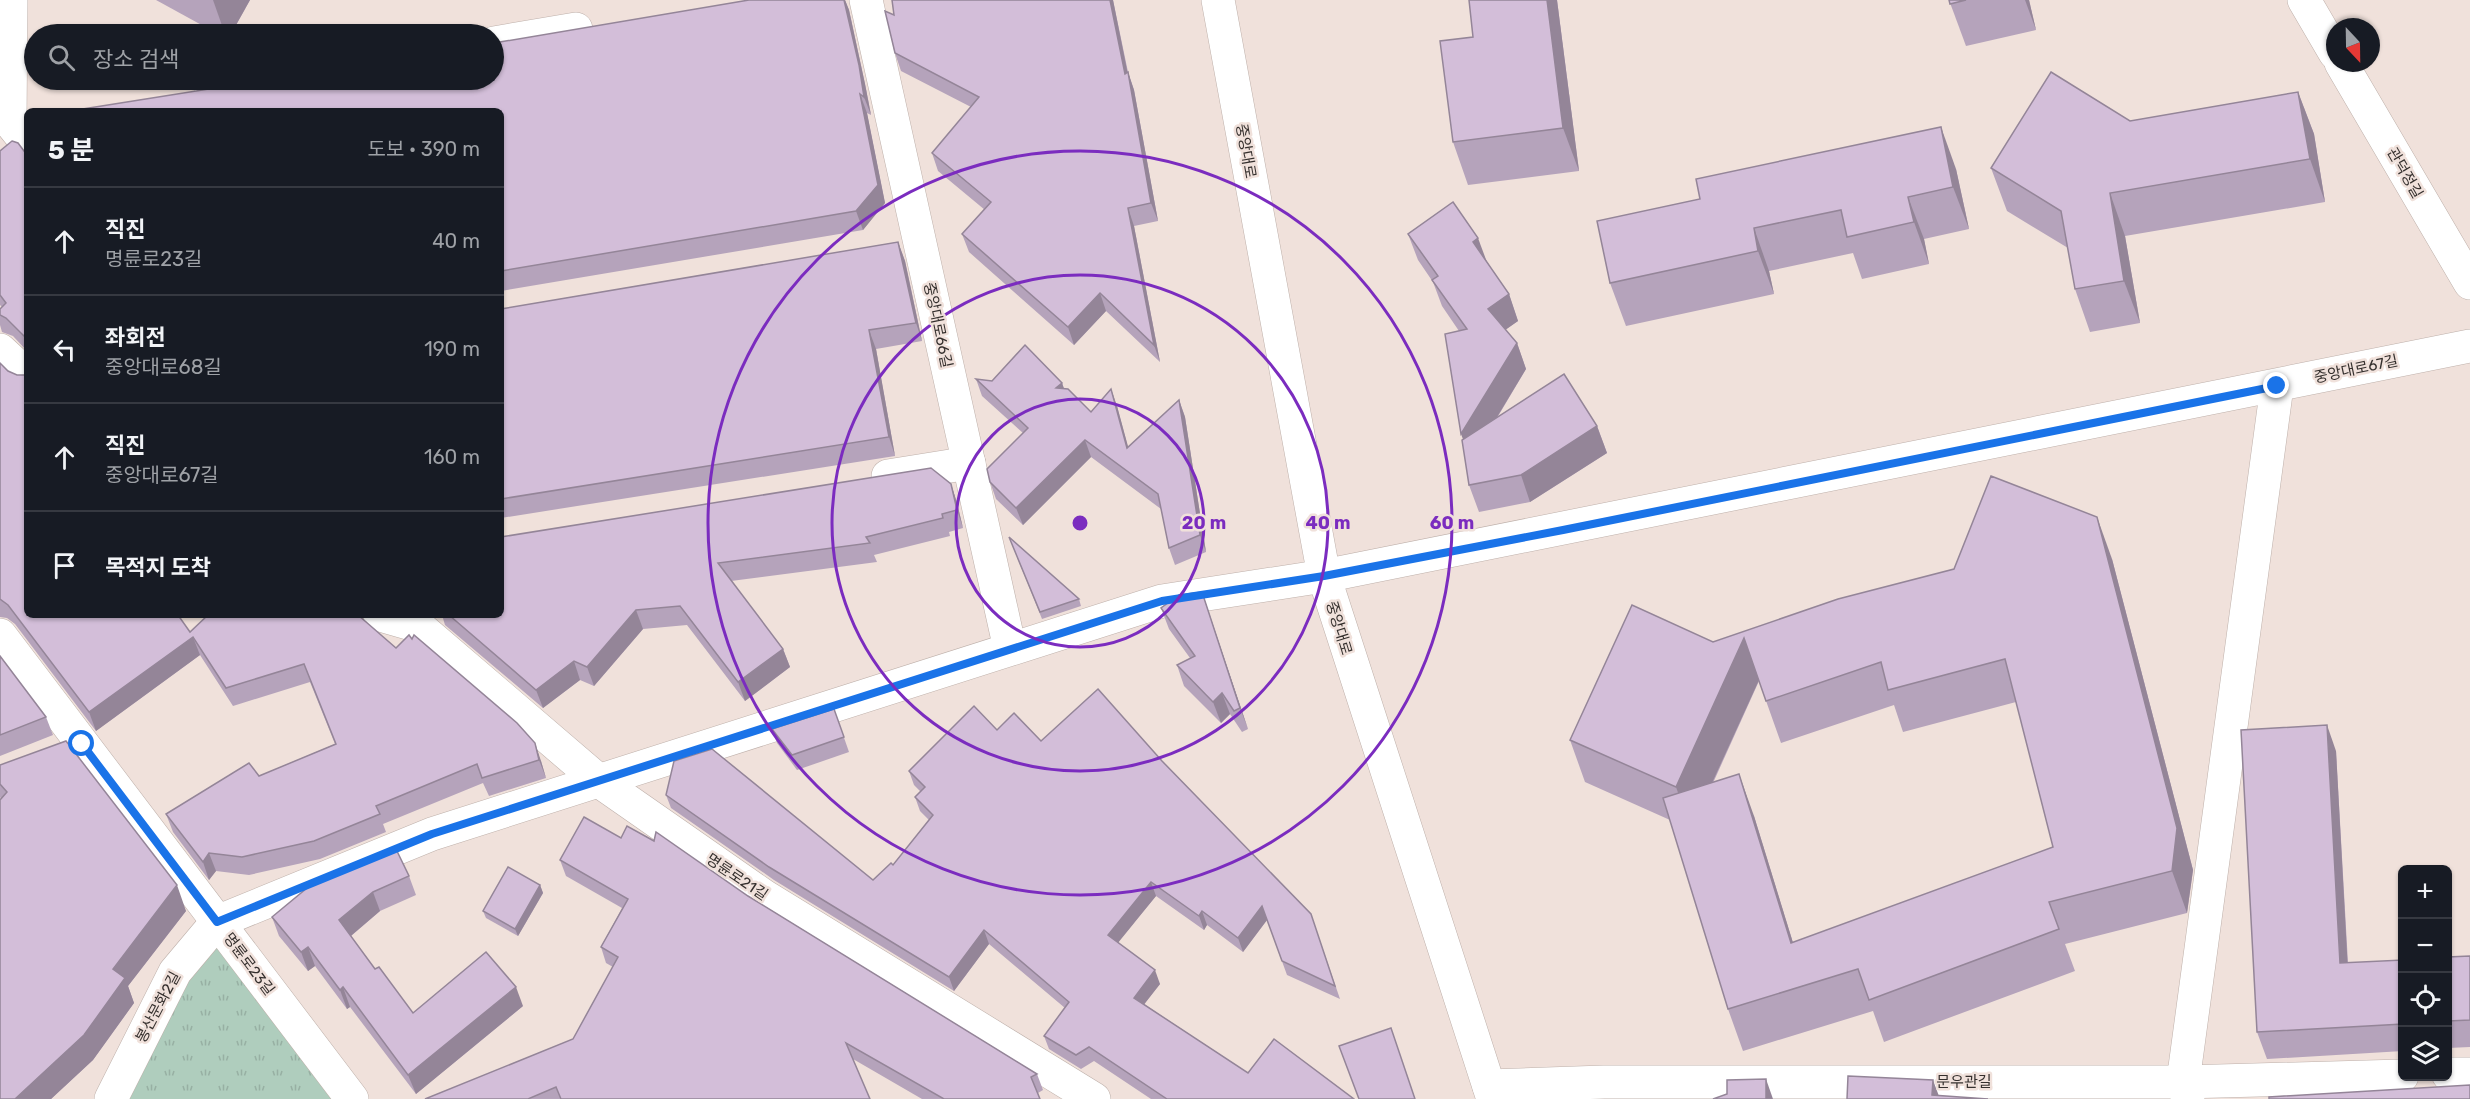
<!DOCTYPE html>
<html lang="ko">
<meta charset="utf-8">
<style>
body{margin:0;font-family:Rubik,"Noto Sans KR",sans-serif;background:#242831;color:#f1f3f6}
.controls{position:absolute;right:18px;bottom:18px;display:grid;overflow:hidden;border-radius:9px;box-shadow:0 2px 4px #0004}
.controls button{width:54px;height:54px;display:grid;place-items:center;padding:0;border:0;border-bottom:2px solid #363941;background:#171b24;color:#f1f3f6;font:30px sans-serif}
.compass{position:absolute;left:2326px;top:18px;width:54px;height:54px;border-radius:50%;background:#171b24;box-shadow:0 2px 4px #0004;rotate:158deg}
.stop{position:absolute;width:18px;height:18px;margin:-14px;border:4px solid #1a73e8;border-radius:50%;background:#fff}
.stop.end{background:#1a73e8;border-color:#fff;box-shadow:0 2px 6px #0008}
.list{margin:0;padding:0;list-style:none}
h2{display:flex;justify-content:space-between;align-items:center;height:78px;margin:0;padding:0 24px;font-size:26px}
h2 small{font-size:20px;font-weight:400;color:#9ea1a6}
.list li{display:grid;grid-template-columns:39px 1fr auto;gap:18px;align-items:center;box-sizing:border-box;height:108px;padding:0 24px;border-top:2px solid #363941}
.list b{display:block;font-size:22px;white-space:nowrap}
.list p{margin:0;font-size:20px;white-space:nowrap;color:#9ea1a6}
.list em{font-size:20px;font-style:normal;color:#9ea1a6}
.icon{flex:none;width:33px;height:33px;fill:none;stroke:currentColor;stroke-width:2;stroke-linecap:round;stroke-linejoin:round}
.map{position:relative;flex:none;width:2470px;height:1099px;overflow:hidden}
.search{position:absolute;background:#171b24;box-shadow:0 2px 4px #0004;left:24px;top:24px;width:480px;height:66px;display:flex;align-items:center;gap:15px;box-sizing:border-box;padding:0 21px;border-radius:33px;color:#9ea1a6;font-size:22px}
.panel{position:absolute;background:#171b24;box-shadow:0 2px 4px #0004;left:24px;top:108px;width:480px;height:510px;border-radius:9px}
.map>svg:first-child{display:block}
</style>
<div class="map">
<svg width="2470" height="1099" viewBox="0 0 2470 1099">
<defs>
<pattern id="park-tufts" width="24" height="20" patternUnits="userSpaceOnUse" patternTransform="scale(1.5)"><rect width="24" height="20" fill="#afcdbd"/><path d="M3 7l-1-3M5 7V3M7 7l1-3M15 17l-1-3M17 17v-4M19 17l1-3" fill="none" stroke="#97b0a3"/></pattern>
</defs>
<rect width="100%" height="100%" fill="#f0e1db"/>
<path fill="url(#park-tufts)" d="M217,922L352,1099H111Z"/>
<g fill="none" stroke-linecap="round" stroke-linejoin="round">
<defs>
<g id="street">
<path d="M11,0L10,122L27,143"/>
<path d="M866,0L1010,649"/>
<path d="M2304,0L2335,53"/>
<path d="M494,43L576,29"/>
<path d="M2341,63L2470,283"/>
<path d="M211,89L269,80"/>
<path d="M0,350L27,375"/>
<path d="M888,476L969,463"/>
<path d="M1324,576L2470,346"/>
<path d="M380,615L418,626"/>
<path d="M409,615L418,626L599,781L764,896L1094,1099"/>
<path d="M2448,1074H2470"/>
<path d="M1489,1086L1604,1082H2183L2402,1076"/>
<path d="M2188,1099L2183,1082L2277,386"/>
</g>
<g id="secondary">
<path d="M1218,0L1324,576L1493,1099"/>
<path d="M0,635L352,1099"/>
<path d="M111,1099L175,972L217,922L432,834L1162,601L1324,576"/>
</g>
</defs>
<use href="#street" stroke="#beb0aa" stroke-width="34"/>
<use href="#secondary" stroke="#beb0aa" stroke-width="34"/>
<use href="#street" stroke="#fff" stroke-width="33"/>
<use href="#secondary" stroke="#fff" stroke-width="33"/>
</g>
<g fill="#b5a3bb" fill-rule="evenodd">
<path d="M156,0H250L231,34H218Z"/>
<path d="M749,0H845L849,10L865,84L871,115L867,113L885,203L863,230L501,291V111L494,80Z"/>
<path d="M892,0H1113L1128,72L1134,90L1158,221L1134,226L1160,362L1106,311L1074,345L969,252L962,234L985,210L938,171L932,153L971,107L901,71L895,53L894,15Z"/>
<path d="M1469,0H1557L1579,171L1468,185L1453,142L1473,37Z"/>
<path d="M1949,0H2029L2036,30L1966,46Z"/>
<path d="M2298,92L2314,134L2325,202L2125,236L2140,323L2090,332L2075,289L2068,248L2007,211L1991,168L2130,121Z"/>
<path d="M0,151L27,155V351L13,336L2,332L0,325V309L2,307L0,305Z"/>
<path d="M1956,169L1969,229L1924,239L1929,264L1862,279L1853,253L1769,271L1774,294L1626,326L1610,283L1597,221Z"/>
<path d="M1408,234L1487,263L1509,294L1518,321L1505,330L1517,343L1526,369L1497,418L1597,426L1607,453L1530,502L1479,512L1469,485L1463,439L1459,331L1442,306L1433,282L1418,260Z"/>
<path d="M898,242L905,261L922,341L876,349L895,456L501,518V309Z"/>
<path d="M0,363L27,615L190,632L396,648L412,639L541,761L546,778L489,796L483,783L383,824L386,832L320,859L249,875L216,871L209,880L173,832L166,814L259,776L335,744L310,682L233,706L200,655L96,731L15,624L7,618L0,617Z"/>
<path d="M976,379L992,381L1062,383L1064,389L1091,412L1117,406L1128,447L1179,400L1185,417L1206,552L1175,565L1169,548L1161,509L1091,457L1023,525L996,499L990,482L1023,433L982,396Z"/>
<path d="M951,484L957,503L963,528L949,532L950,536L874,555L877,562L731,581L783,649L790,667L745,701L687,625L643,629L594,686L580,680L543,708L445,625L442,615H501Z"/>
<path d="M1009,537L1079,599L1081,606L1042,619Z"/>
<path d="M2112,559L2193,870L2187,913L2065,944L2075,971L1884,1042L1873,1011L1743,1051L1728,1009L1670,820L1585,782L1570,740L1713,642ZM1759,681L1781,743L1894,705L1903,732L2016,702L2053,847L1793,943L1754,816L1713,783Z"/>
<path d="M1202,592L1248,729L1242,732L1230,714L1221,723L1184,686L1177,665L1190,658L1169,629L1161,608Z"/>
<path d="M0,656L46,717L53,735L0,756Z"/>
<path d="M834,709L849,752L797,770L777,743L772,729Z"/>
<path d="M997,730L1041,741L1162,761L1311,914L1340,999L1287,975L1267,920L1243,952L1207,925L1204,930L1156,896L1118,942L1160,984L1144,1004L1248,1073L1354,1099H1151L1094,1061L1081,1069L1049,1049L1044,1036L1065,1008L989,944L954,991L774,880L671,808L666,795L873,880L893,865L929,820L920,811L915,797L921,792L914,785L909,771Z"/>
<path d="M2336,751L2348,963L2403,960V1051L2267,1059L2257,1032Z"/>
<path d="M0,765L186,911L128,986L134,1003L93,1060L51,1099H0L1,799L0,797Z"/>
<path d="M621,838L748,896L1037,1074L1043,1090L1038,1093L1040,1099H922L853,1059L870,1099H425L573,1039L613,967L606,963L601,947L622,908L566,876L560,860Z"/>
<path d="M409,876L416,895L380,911L351,936L375,969L413,1013L523,1006L416,1094L350,1007L347,1009L315,966L308,971L279,936L272,917Z"/>
<path d="M540,885L543,893L518,936L486,918L483,911Z"/>
<path d="M2470,956V1047L2448,1048V957Z"/>
</g>
<g fill="#948598">
<path d="M213,0H250L231,34H225Z"/>
<path d="M844,0H845L849,10L865,84L871,115L864,97Z"/>
<path d="M1110,0H1113L1128,75V72L1134,90L1158,221L1151,203Z"/>
<path d="M1547,0H1557L1579,171L1563,128Z"/>
<path d="M2025,0H2029L2036,30Z"/>
<path d="M2298,92L2314,134L2325,202L2310,159Z"/>
<path d="M860,94L867,113L885,203L863,230L856,211Z"/>
<path d="M1941,127L1956,169L1969,229L1953,187Z"/>
<path d="M2110,193L2125,236L2140,323L2124,281Z"/>
<path d="M1908,197L1924,239L1929,264L1914,222Z"/>
<path d="M1128,208L1134,226L1160,362L1154,345Z"/>
<path d="M1754,228L1769,271L1774,294L1758,251Z"/>
<path d="M1478,238L1488,265L1473,242Z"/>
<path d="M898,242L905,261L922,341L916,323Z"/>
<path d="M1100,293L1106,311L1074,345L1068,327Z"/>
<path d="M1509,294L1518,321L1498,335L1488,309Z"/>
<path d="M869,330L876,349L895,456L889,437Z"/>
<path d="M1517,343L1526,369L1471,460L1461,434Z"/>
<path d="M1062,383L1068,400L1056,388Z"/>
<path d="M1111,389L1117,406L1133,465L1127,448Z"/>
<path d="M1179,400L1185,417L1206,552L1200,535Z"/>
<path d="M1597,426L1607,453L1530,502L1521,475Z"/>
<path d="M1085,440L1091,457L1023,525L1016,508Z"/>
<path d="M951,484L957,503L963,528L957,510Z"/>
<path d="M2097,517L2112,559L2193,870L2187,913L2172,871Z"/>
<path d="M1202,592L1209,613L1248,729L1240,708Z"/>
<path d="M636,610L643,629L594,686L587,667Z"/>
<path d="M193,637L200,655L96,731L89,712Z"/>
<path d="M1744,638L1759,680L1691,829L1676,787Z"/>
<path d="M783,649L790,667L745,701L738,682Z"/>
<path d="M574,661L580,680L543,708L536,690Z"/>
<path d="M1222,693L1230,714L1221,723L1213,702Z"/>
<path d="M2327,725L2336,751L2349,990L2340,963Z"/>
<path d="M535,743L541,761L546,778L539,760Z"/>
<path d="M1739,774L1754,816L1806,985L1791,943Z"/>
<path d="M209,853L216,871L209,880L203,862Z"/>
<path d="M1151,882L1156,896L1113,949L1108,935Z"/>
<path d="M177,885L186,911L128,986L134,1003L93,1060L51,1099H15Z"/>
<path d="M540,885L543,893L518,936L515,929Z"/>
<path d="M373,892L380,911L346,940L339,920Z"/>
<path d="M1262,906L1267,920L1243,952L1238,938Z"/>
<path d="M1202,911L1207,925L1204,930L1199,916Z"/>
<path d="M984,930L989,944L954,991L949,977Z"/>
<path d="M308,947L315,966L308,971L301,952Z"/>
<path d="M1155,970L1160,984L1139,1011L1134,998Z"/>
<path d="M343,987L350,1007L347,1009L340,990Z"/>
<path d="M516,987L523,1006L416,1094L408,1075Z"/>
<path d="M1766,1079L1773,1099H1766Z"/>
<path d="M1933,1080L1940,1099L1932,1095Z"/>
</g>
<g fill="#d3bed9" stroke="#948598" stroke-width="1.5">
<path d="M749,0H844L859,65L864,97L860,94L878,185L856,211L501,271V111H70L266,80H494V43Z"/>
<path d="M892,0H1110L1125,74L1128,72L1151,203L1128,208L1154,345L1100,293L1068,327L962,234L991,202L932,153L979,97L895,53L885,11L894,15Z"/>
<path d="M1469,0H1547L1563,128L1453,142L1440,41L1473,37Z"/>
<path d="M1949,0H1966L1950,4Z"/>
<path d="M2051,72L2130,121L2298,92L2310,159L2110,193L2124,281L2075,289L2061,211L1991,168Z"/>
<path d="M1941,127L1953,187L1908,197L1914,222L1847,237L1841,210L1754,228L1758,251L1610,283L1597,221L1700,199L1696,179Z"/>
<path d="M12,141L18,143L27,155V339L6,318L0,315V309L6,303L0,295V151Z"/>
<path d="M1453,202L1478,238L1473,242L1509,294L1488,309L1517,343L1461,434L1445,334L1467,329L1432,280L1438,276L1408,234Z"/>
<path d="M898,242L916,323L869,330L889,437L501,499V309Z"/>
<path d="M1025,345L1062,383L1056,388L1068,389L1091,412L1111,389L1127,448L1179,400L1200,535L1169,548L1158,494L1085,440L1016,508L990,482L987,469L1028,428L976,379L992,381Z"/>
<path d="M0,363L8,371L17,375H25L27,374V615H178L190,632L208,615H358L396,648L409,635L412,639L414,635L517,723L535,743L539,760L482,778L477,764L376,806L380,814L314,841L242,857L209,853L203,862L166,814L249,763L259,776L336,744L304,664L226,688L193,637L89,712L8,605L0,599Z"/>
<path d="M1564,374L1597,426L1521,475L1469,485L1462,440Z"/>
<path d="M931,468L951,484L957,510L942,514L943,518L866,537L870,543L718,563L783,649L738,682L680,606L636,610L587,667L574,661L536,690L449,615H501V537Z"/>
<path d="M1991,476L2097,517L2177,828L2172,871L2049,902L2059,929L1869,1000L1858,969L1728,1009L1663,798L1739,774L1791,943L2053,847L2005,659L1888,690L1881,662L1766,701L1744,638L1676,787L1570,740L1632,605L1713,642L1838,599L1954,569Z"/>
<path d="M1009,537L1079,599L1040,612Z"/>
<path d="M1202,592L1240,708L1234,711L1222,693L1213,702L1177,665L1195,656L1161,608L1179,595Z"/>
<path d="M0,656L46,717L0,735Z"/>
<path d="M1098,689L1162,761L1311,914L1335,986L1282,961L1262,906L1238,938L1202,911L1199,916L1151,882L1108,935L1155,970L1134,998L1248,1073L1274,1039L1354,1099H1167L1089,1047L1076,1055L1044,1036L1069,1002L984,930L949,977L769,867L666,795L674,761L712,749L873,880L891,863L893,865L933,815L915,797L925,787L909,771L974,706L997,730L1014,713L1041,741Z"/>
<path d="M834,709L844,737L792,755L772,729Z"/>
<path d="M2327,725L2340,963L2403,960V1024L2257,1032L2241,730Z"/>
<path d="M66,741L177,885L113,969L125,978L84,1035L15,1099H0V800L7,792L0,784V765Z"/>
<path d="M584,817L621,838L627,826L654,841L656,832L748,896L1037,1074L1031,1077L1040,1099H944L846,1043L870,1099H561L556,1087L528,1099H425L573,1039L618,957L601,947L628,899L560,860Z"/>
<path d="M395,847L409,876L373,892L339,920L375,969L379,967L413,1013L486,952L516,987L408,1075L343,987L340,990L308,947L301,952L272,917L318,879Z"/>
<path d="M508,867L540,885L515,929L483,911Z"/>
<path d="M2470,956V1020L2448,1021V957Z"/>
<path d="M1391,1028L1415,1099H1359L1339,1046Z"/>
<path d="M1848,1076L1933,1080L1932,1095L1988,1099H1847Z"/>
<path d="M1766,1079V1099H1713L1727,1094V1080Z"/>
<path d="M2470,1085V1099H2269V1097Z"/>
</g>
<g fill="none" stroke-linecap="round" stroke-linejoin="round">
<path stroke="#1a73e8" stroke-width="8" d="M82,744L217,922L432,834L1162,601L1324,576L1563,530L2277,386"/>
</g>
<g fill="none" stroke="#7b2cbf" stroke-width="3">
<circle cx="1080" cy="523" r="124"/>
<circle cx="1080" cy="523" r="248"/>
<circle cx="1080" cy="523" r="372"/>
</g>
<g text-anchor="middle" dominant-baseline="central" stroke-width="5" stroke-linejoin="round" paint-order="stroke">
<g font-size="15" fill="#35302e" stroke="#f0e1db">
<text transform="translate(1246 151) rotate(80)">중앙대로</text>
<text transform="translate(2405 173) rotate(60)">관덕정길</text>
<text transform="translate(938 325) rotate(78)">중앙대로66길</text>
<text transform="translate(2356 369) rotate(-12)">중앙대로67길</text>
<text transform="translate(1339 628) rotate(73)">중앙대로</text>
<text transform="translate(737 877) rotate(34)">명륜로21길</text>
<text transform="translate(249 964) rotate(53)">명륜로23길</text>
<text transform="translate(158 1007) rotate(-62)">봉산문화2길</text>
<text x="1964" y="1082">문우관길</text>
</g>
</g>
<circle cx="1080" cy="523" r="9" fill="#7b2cbf" stroke="#f0e1db" stroke-width="3"/>
<g font-size="18" text-anchor="middle" font-weight="bold" fill="#7b2cbf" stroke="#f0e1db" stroke-width="5" stroke-linejoin="round" paint-order="stroke">
<text x="1204" y="529">20 m</text>
<text x="1328" y="529">40 m</text>
<text x="1452" y="529">60 m</text>
</g>
</svg>
<div class="controls">
<button>+</button>
<button>−</button>
<button><svg class="icon" aria-label="locate" viewBox="0 0 24 24"><circle cx="12" cy="12" r="6"/><path d="M12 2v4M12 18v4M2 12h4M18 12h4"/></svg></button>
<button><svg class="icon" aria-label="layers" viewBox="0 0 24 24"><path d="M12 4l9 5-9 5-9-5zM3 14l9 5 9-5"/></svg></button>
</div>
<svg class="compass" viewBox="-18 -18 36 36"><path d="M0-13l5 13h-10z" fill="#e53935"/><path d="M0 13l5-13h-10z" fill="#9ea1a6"/></svg>
<div class="stop" style="left:82px;top:744px"></div>
<div class="stop end" style="left:2277px;top:386px"></div>
<div class="search"><svg class="icon" aria-label="search" viewBox="0 0 24 24"><circle cx="10" cy="10" r="6"/><path d="M15 15l6 6"/></svg>장소 검색</div>
<section class="panel">
<h2>5 분<small>도보 · 390 m</small></h2>
<ul class="list">
<li><svg class="icon" aria-label="ahead" viewBox="0 0 24 24"><path d="M12 20V5M6 11l6-6 6 6"/></svg><div><b>직진</b><p>명륜로23길</p></div><em>40 m</em></li>
<li><svg class="icon" aria-label="left" viewBox="0 0 24 24"><path d="M17 20v-9H6M10 6l-5 5 5 5"/></svg><div><b>좌회전</b><p>중앙대로68길</p></div><em>190 m</em></li>
<li><svg class="icon" aria-label="ahead" viewBox="0 0 24 24"><path d="M12 20V5M6 11l6-6 6 6"/></svg><div><b>직진</b><p>중앙대로67길</p></div><em>160 m</em></li>
<li><svg class="icon" aria-label="arrive" viewBox="0 0 24 24"><path d="M6 21V4h12l-3 4 3 4H6"/></svg><div><b>목적지 도착</b></div></li>
</ul>
</section>
</div>
